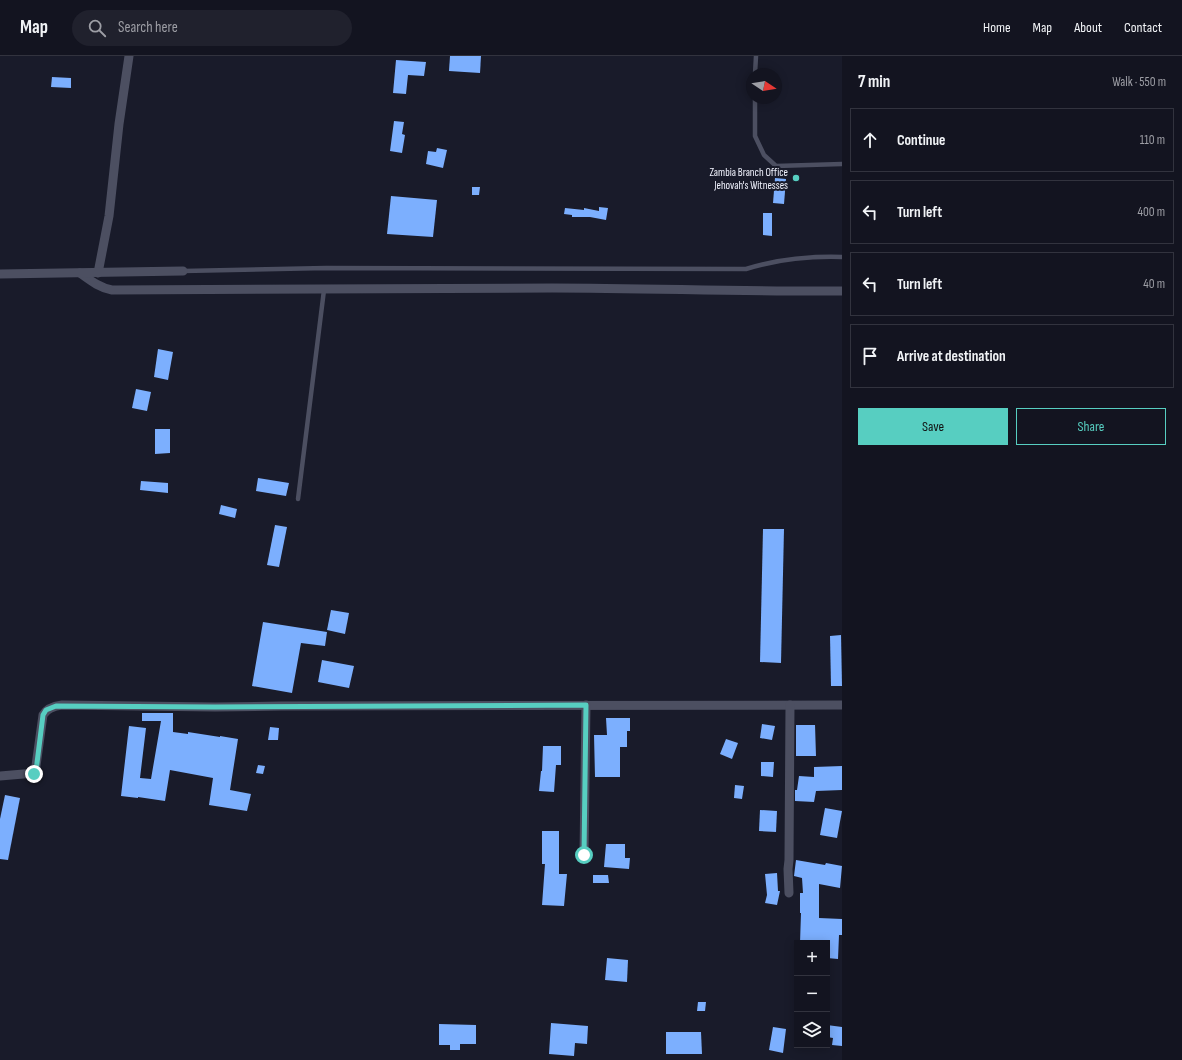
<!DOCTYPE html>
<meta charset="utf-8">
<style>
body{margin:0;font-family:"Sofia Sans Condensed",sans-serif;background:#20212d;color:#f1f3f6}
.controls{position:absolute;right:12px;bottom:12px;display:grid;overflow:hidden;border-radius:0px;box-shadow:0 2px 10px #0003}
.controls button{width:36px;height:36px;display:grid;place-items:center;padding:0;border:0;border-bottom:1px solid #32333e;background:#131420;color:#f1f3f6;font:20px sans-serif}
.compass{position:absolute;left:746px;top:12px;width:36px;height:36px;border-radius:50%;background:#131420;box-shadow:0 2px 10px #0003;rotate:102deg}
.stop{position:absolute;width:12px;height:12px;margin:-9px;border:3px solid #57cec1;border-radius:50%;background:#fff}
.stop.end{background:#57cec1;border-color:#fff;box-shadow:0 1px 4px #0008}
.list{margin:0;padding:0;list-style:none}
h2{display:flex;justify-content:space-between;align-items:center;height:52px;margin:0;padding:0 16px;font-size:17px}
h2 small{font-size:13px;font-weight:400;color:#9d9ea5}
.list li{display:grid;grid-template-columns:26px 1fr auto;gap:12px;align-items:center;box-sizing:border-box;height:64px;margin:0 8px 8px;padding:0 8px;border:1px solid #32333e;border-radius:0px}
.list b{display:block;font-size:15px;white-space:nowrap}
.list em{font-size:13px;font-style:normal;color:#9d9ea5}
.actions{display:flex;gap:8px;padding:12px 16px}
.actions a{flex:1;padding:9px 0;border:1px solid #57cec1;border-radius:0px;text-align:center;font-size:14px;color:#57cec1}
.actions .main{background:#57cec1;color:#111}
.icon{flex:none;width:22px;height:22px;fill:none;stroke:currentColor;stroke-width:2;stroke-linecap:round;stroke-linejoin:round}
.map{position:relative;flex:none;width:842px;height:1004px;overflow:hidden}
header{display:flex;align-items:center;gap:24px;box-sizing:border-box;height:56px;padding:0 20px;background:#131420;border-bottom:1px solid #32333e}
header strong{font-size:19px}
nav{display:flex;gap:22px;margin-inline-start:auto;font-size:14px}
.search{width:280px;height:36px;background:#20212d;display:flex;align-items:center;gap:10px;box-sizing:border-box;padding:0 14px;border-radius:22px;color:#9d9ea5;font-size:15px}
main{display:flex}
aside{flex:1;background:#131420}
.map>svg:first-child{display:block}
</style>
<header>
<strong>Map</strong>
<div class="search"><svg class="icon" aria-label="search" viewBox="0 0 24 24"><circle cx="10" cy="10" r="6"/><path d="M15 15l6 6"/></svg>Search here</div>
<nav><a>Home</a><a>Map</a><a>About</a><a>Contact</a></nav>
</header>
<main>
<div class="map">
<svg width="842" height="1004" viewBox="0 0 842 1004">
<rect width="100%" height="100%" fill="#191b2a"/>
<g fill="#7caffe">
<path d="M450,0H481L480,17L449,15Z"/>
<path d="M396,4L426,6L424,20L408,19L406,38L393,37Z"/>
<path d="M52,21L71,22V32L51,31Z"/>
<path d="M394,65L404,66L402,78L405,79L402,97L390,95Z"/>
<path d="M437,92L447,94L443,112L426,108L428,95L436,96Z"/>
<path d="M775,122L786,123L784,148L773,147Z"/>
<path d="M472,131H480L479,139H472Z"/>
<path d="M391,140L437,144L433,181L387,178Z"/>
<path d="M599,151L608,152L606,164L590,161H572V159L564,158L565,152L584,154V152L599,155Z"/>
<path d="M763,157H772V180L763,179Z"/>
<path d="M158,293L173,296L168,324L154,321Z"/>
<path d="M136,333L151,336L147,355L132,352Z"/>
<path d="M155,373H170V397L155,398Z"/>
<path d="M258,422L289,427L286,440L256,435Z"/>
<path d="M141,425L168,427V437L140,434Z"/>
<path d="M221,449L237,453L235,462L219,458Z"/>
<path d="M275,469L287,471L279,511L267,509Z"/>
<path d="M763,473H784L781,607L760,606Z"/>
<path d="M331,554L349,557L345,578L327,574Z"/>
<path d="M263,566L327,576L325,590L301,587L292,637L252,630Z"/>
<path d="M841,579L842,630H831L830,580Z"/>
<path d="M322,604L354,610L349,632L318,626Z"/>
<path d="M142,657H173V676L188,678V676L220,681V680L238,683L230,734L251,738L247,755L209,749L213,722L170,714L165,745L138,741V742L121,740L129,670L146,672L140,722L151,723L161,665H142Z"/>
<path d="M606,662H630V675H627V691H620V721H595L594,679H607Z"/>
<path d="M762,668L775,670L772,684L760,682Z"/>
<path d="M796,669H815L816,700H796Z"/>
<path d="M270,671L279,672L278,684H268Z"/>
<path d="M726,683L738,687L732,703L720,698Z"/>
<path d="M543,690H561V709H556L554,736L539,735L541,715H542Z"/>
<path d="M761,706H774L773,721L761,720Z"/>
<path d="M258,709L265,710L263,718L256,717Z"/>
<path d="M842,710V734L816,735L814,746L795,745V734H797L799,720L814,721V711Z"/>
<path d="M735,729L744,730L742,743L734,742Z"/>
<path d="M5,739L20,742L8,804L0,803V763Z"/>
<path d="M825,752L842,755L837,782L820,779Z"/>
<path d="M760,754L777,755L776,776L759,775Z"/>
<path d="M542,775H559V818H567L564,850L542,849L545,808H542Z"/>
<path d="M606,788H625V802H630L629,813L604,811Z"/>
<path d="M796,804L825,809L826,807L842,810L840,832L819,828V862L842,863V879H839L838,903L827,902V887H800L801,857H800V837H803L802,822L794,820Z"/>
<path d="M777,817L778,835H780L777,849L765,847L767,839L765,818Z"/>
<path d="M593,819H608L609,827H593Z"/>
<path d="M607,902L628,904L627,926L605,924Z"/>
<path d="M698,946H706L705,955H697Z"/>
<path d="M551,967L588,970L587,988L575,987L574,1000L549,998Z"/>
<path d="M439,968L476,969V988H460V994H450V989H439Z"/>
<path d="M827,969L842,971V990L832,989L833,982L827,981Z"/>
<path d="M773,971L786,973L783,997L769,994Z"/>
<path d="M666,976H701L702,998H666Z"/>
</g>
<g fill="none" stroke-linecap="round" stroke-linejoin="round">
<g stroke="#4c4f61" stroke-width="4.5">
<path d="M755,18L756,0"/>
<path d="M755,42V80L764,99L776,110L842,108"/>
<path d="M183,215L326,212L746,213C778,203 809,200 842,201"/>
<path d="M298,443L324,234"/>
</g>
<g stroke="#4c4f61" stroke-width="9">
<path d="M80,217C91,225 100,232 112,234C259,234 406,232 552,232C649,232 746,236 842,235"/>
<path d="M98,217L109,160L119,68L129,0"/>
<path d="M0,218L183,215"/>
<path d="M0,720L35,717L43,659C47,652 54,650 62,649L215,651L281,650L842,649"/>
<path d="M584,799L586,649"/>
<path d="M789,837L788,813L789,804L790,649"/>
</g>
</g>
<g fill="none" stroke-linecap="round" stroke-linejoin="round">
<path stroke="#57cec1" stroke-width="5" d="M34,718L36,715L43,659L46,654L56,650L215,651L586,649L584,799"/>
</g>
<circle fill="#57cec1" stroke="#191b2a" stroke-width="1.5" cx="796" cy="122" r="4"/>
<g text-anchor="middle" dominant-baseline="central" stroke-width="4" stroke-linejoin="round" paint-order="stroke">
<g font-size="11" fill="#f0f2fd" stroke="#191b2a" text-anchor="end">
<text x="788" y="116">Zambia Branch Office<tspan x="788" dy="13">Jehovah's Witnesses</tspan></text>
</g>
</g>
</svg>
<div class="controls">
<button>+</button>
<button>−</button>
<button><svg class="icon" aria-label="layers" viewBox="0 0 24 24"><path d="M12 4l9 5-9 5-9-5zM3 14l9 5 9-5"/></svg></button>
</div>
<svg class="compass" viewBox="-18 -18 36 36"><path d="M0-13l5 13h-10z" fill="#e53935"/><path d="M0 13l5-13h-10z" fill="#9d9ea5"/></svg>
<div class="stop" style="left:584px;top:799px"></div>
<div class="stop end" style="left:34px;top:718px"></div>
</div>
<aside>
<h2>7 min<small>Walk · 550 m</small></h2>
<ul class="list">
<li><svg class="icon" aria-label="ahead" viewBox="0 0 24 24"><path d="M12 20V5M6 11l6-6 6 6"/></svg><div><b>Continue</b></div><em>110 m</em></li>
<li><svg class="icon" aria-label="left" viewBox="0 0 24 24"><path d="M17 20v-9H6M10 6l-5 5 5 5"/></svg><div><b>Turn left</b></div><em>400 m</em></li>
<li><svg class="icon" aria-label="left" viewBox="0 0 24 24"><path d="M17 20v-9H6M10 6l-5 5 5 5"/></svg><div><b>Turn left</b></div><em>40 m</em></li>
<li><svg class="icon" aria-label="arrive" viewBox="0 0 24 24"><path d="M6 21V4h12l-3 4 3 4H6"/></svg><div><b>Arrive at destination</b></div></li>
</ul>
<div class="actions"><a class="main">Save</a><a>Share</a></div>
</aside>
</main>
